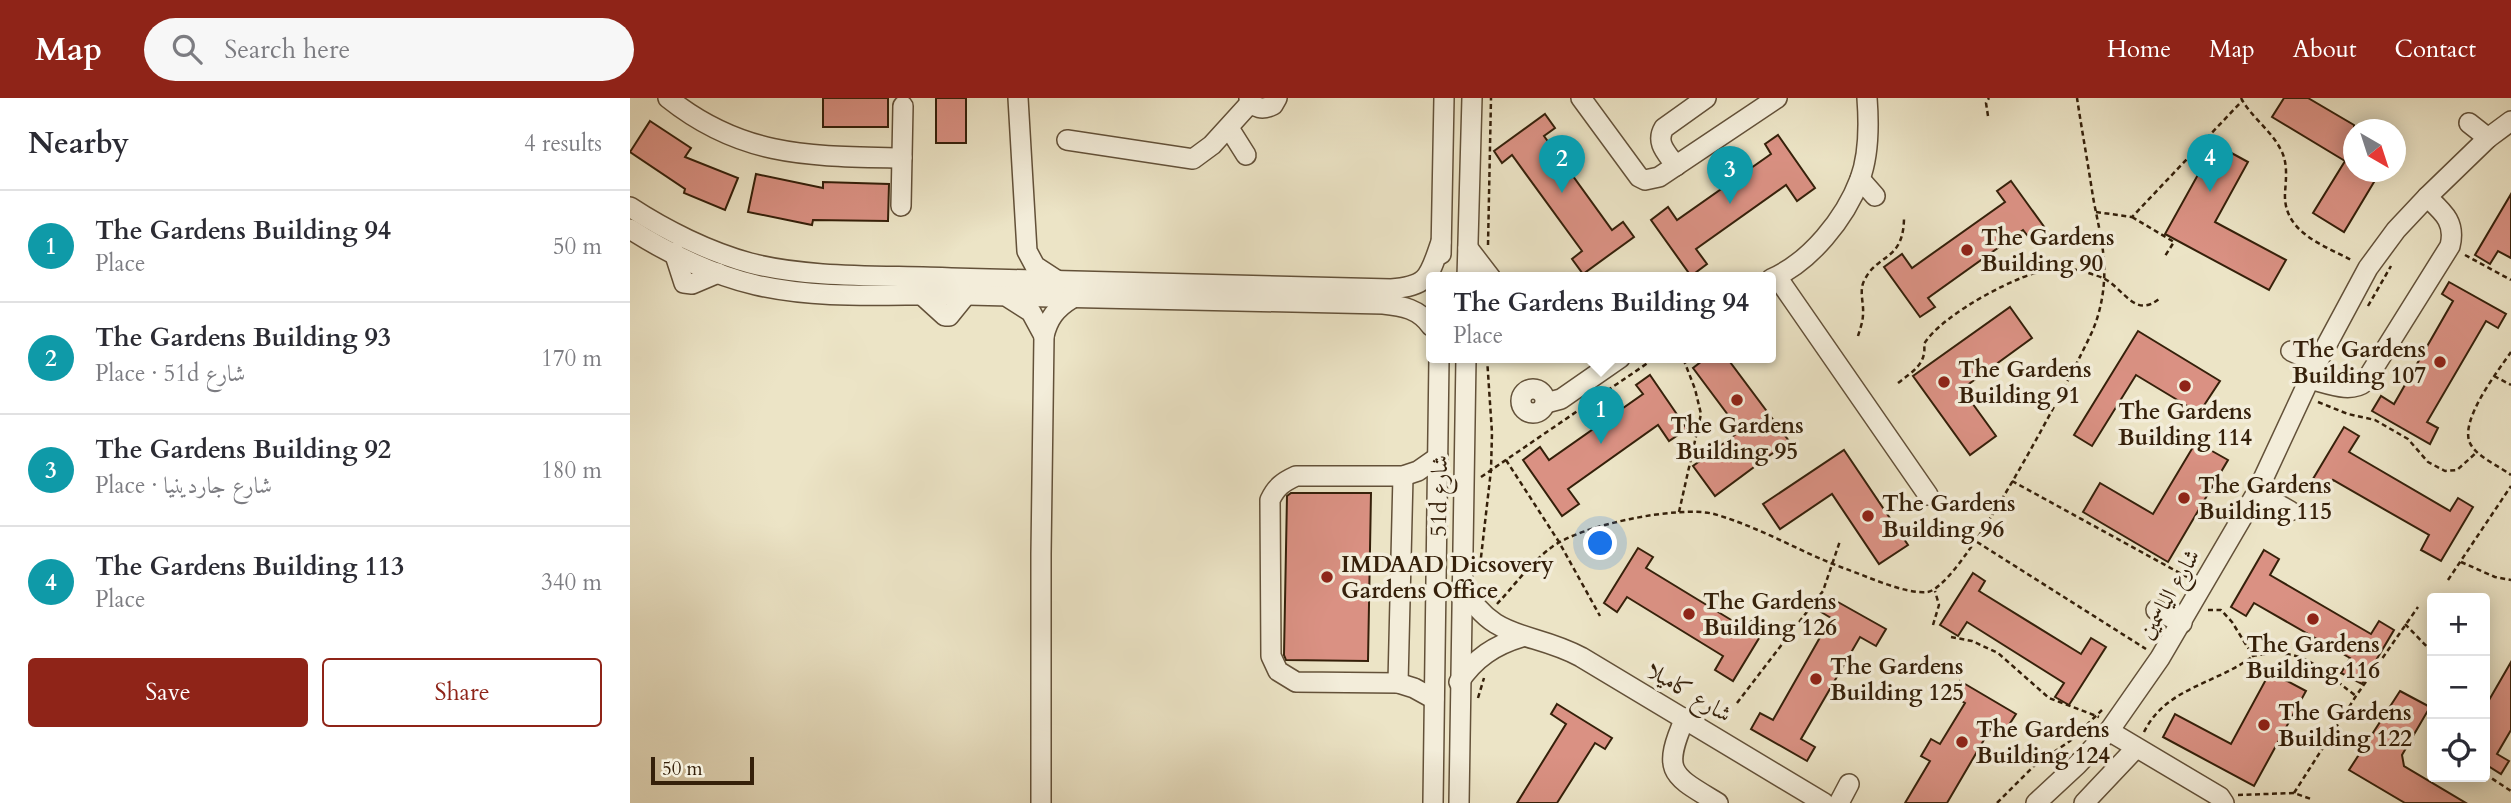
<!DOCTYPE html>
<meta charset="utf-8">
<style>
body{margin:0;font-family:Cardo,Amiri,serif;background:#f7f7f7;color:#2b2b33}
.controls{position:absolute;right:21px;bottom:21px;display:grid;overflow:hidden;border-radius:7px;box-shadow:0 4px 18px #0003}
.controls button{width:63px;height:63px;display:grid;place-items:center;padding:0;border:0;border-bottom:2px solid #e1e1e2;background:#fff;color:#2b2b33;font:35px sans-serif}
.compass{position:absolute;left:1713px;top:21px;width:63px;height:63px;border-radius:50%;background:#fff;box-shadow:0 4px 18px #0003;rotate:141deg}
.scale{position:absolute;left:21px;bottom:18px;width:103px;box-sizing:border-box;padding-left:7px;border:4px solid #35200a;border-top:0;font-size:19px;line-height:24px;white-space:nowrap;color:#35200a;-webkit-text-stroke:5px #f3edda;paint-order:stroke}
.you{position:absolute;left:971px;top:446px;width:24px;height:24px;margin:-18px;border:5px solid #fff;border-radius:50%;background:#1a73e8;box-shadow:0 0 0 10px #1a73e833}
.badge{display:grid;place-items:center;width:46px;height:46px;border-radius:50%;background:#8f2418;color:#fff;font-size:23px;font-weight:700}
.pin{position:absolute;translate:-50% -58px;filter:drop-shadow(0 2px 4px #0008)}
.pin::after{content:'';position:absolute;top:37px;width:24px;height:21px;background:inherit;clip-path:polygon(0 0,100% 0,50% 100%)}
.popup{position:absolute;left:796px;top:174px;width:350px;height:91px;box-sizing:border-box;display:grid;place-content:center;border-radius:7px;background:#fff;filter:drop-shadow(0 2px 5px #0005);font-size:23px;white-space:nowrap;color:#7c7c81}
.popup b{font-size:26px;color:#2b2b33}
.popup::after{content:'';position:absolute;left:50%;top:100%;margin-left:-14px;border:14px solid transparent;border-top-color:#fff}
.list{margin:0;padding:0;list-style:none}
h2{display:flex;justify-content:space-between;align-items:center;height:91px;margin:0;padding:0 28px;font-size:30px}
h2 small{font-size:23px;font-weight:400;color:#7c7c81}
.list li{display:grid;grid-template-columns:46px 1fr auto;gap:21px;align-items:center;box-sizing:border-box;height:112px;padding:0 28px;border-top:2px solid #e1e1e2}
.list b{display:block;font-size:26px;white-space:nowrap}
.list p{margin:0;font-size:23px;white-space:nowrap;color:#7c7c81}
.list em{font-size:23px;font-style:normal;color:#7c7c81}
.actions{display:flex;gap:14px;padding:21px 28px}
.actions a{flex:1;padding:16px 0;border:2px solid #8f2418;border-radius:7px;text-align:center;font-size:24px;color:#8f2418}
.actions .main{background:#8f2418;color:#fff}
.icon{flex:none;width:38px;height:38px;fill:none;stroke:currentColor;stroke-width:2;stroke-linecap:round;stroke-linejoin:round}
.map{position:relative;flex:none;width:1881px;height:705px;overflow:hidden}
header{display:flex;align-items:center;gap:42px;box-sizing:border-box;height:98px;padding:0 35px;background:#8f2418;color:#fff}
header strong{font-size:33px}
nav{display:flex;gap:38px;margin-inline-start:auto;font-size:24px}
.search{width:490px;height:63px;background:#f7f7f7;display:flex;align-items:center;gap:18px;box-sizing:border-box;padding:0 24px;border-radius:38px;color:#7c7c81;font-size:26px}
main{display:flex}
aside{flex:1;background:#fff}
.map>svg:first-child{display:block}
</style>
<header>
<strong>Map</strong>
<div class="search"><svg class="icon" aria-label="search" viewBox="0 0 24 24"><circle cx="10" cy="10" r="6"/><path d="M15 15l6 6"/></svg>Search here</div>
<nav><a>Home</a><a>Map</a><a>About</a><a>Contact</a></nav>
</header>
<main>
<aside>
<h2>Nearby<small>4 results</small></h2>
<ul class="list">
<li><span class="badge" style="background:#0f9aa8">1</span><div><b>The Gardens Building 94</b><p>Place</p></div><em>50 m</em></li>
<li><span class="badge" style="background:#0f9aa8">2</span><div><b>The Gardens Building 93</b><p>Place · 51d شارع</p></div><em>170 m</em></li>
<li><span class="badge" style="background:#0f9aa8">3</span><div><b>The Gardens Building 92</b><p>Place · شارع جاردينيا</p></div><em>180 m</em></li>
<li><span class="badge" style="background:#0f9aa8">4</span><div><b>The Gardens Building 113</b><p>Place</p></div><em>340 m</em></li>
</ul>
<div class="actions"><a class="main">Save</a><a>Share</a></div>
</aside>
<div class="map">
<svg width="1881" height="705" viewBox="0 0 1881 705">
<rect width="100%" height="100%" fill="#ece4c6"/>
<filter id="stains"><feTurbulence type="fractalNoise" baseFrequency=".00286" numOctaves="4"/><feColorMatrix values="0 0 0 0 .2 0 0 0 0 .09 0 0 0 0 .02 0 0 0 .5 -.17"/></filter>
<radialGradient id="worn" r=".72"><stop offset=".6" stop-color="#630" stop-opacity="0"/><stop offset="1" stop-color="#630" stop-opacity=".3"/></radialGradient>
<g fill="#da9183" stroke="#35200a" stroke-width="2">
<rect x="193" y="0" width="65" height="29"/>
<rect x="306" y="0" width="30" height="45"/>
<path d="M1654,0H1678L1724,27V74H1750L1714,134L1683,115L1715,63L1642,19Z"/>
<path d="M915,16L925,30L914,38L982,132L993,124L1004,139L953,176L942,161L952,153L882,57L872,65L864,53Z"/>
<path d="M20,23L61,50L55,59L108,80L95,112L54,95L55,91L0,54Z"/>
<path d="M1148,37L1185,90L1167,103L1156,87L1066,151L1077,166L1061,178L1021,122L1038,109L1047,122L1141,56L1135,46Z"/>
<path d="M1585,46L1618,64L1585,124L1656,162L1639,192L1535,136Z"/>
<path d="M126,76L193,90V84L259,86L258,123L183,122L182,127L118,114Z"/>
<path d="M1381,83L1420,137L1405,147L1393,132L1298,200L1305,209L1290,219L1254,169L1272,156L1282,170L1375,104L1367,93Z"/>
<path d="M1881,96V160L1868,153L1860,166L1845,157Z"/>
<path d="M1819,184L1876,216L1868,230L1856,223L1797,324L1808,330L1800,346L1742,313L1751,298L1764,306L1823,203L1812,196Z"/>
<path d="M1380,209L1402,240L1332,291L1366,338L1340,357L1283,278Z"/>
<path d="M1508,233L1590,283L1569,315L1506,277L1462,348L1444,337Z"/>
<path d="M1076,260H1097L1159,343L1085,398L1063,368L1110,333L1063,270Z"/>
<path d="M1020,277L1057,331L1039,343L1028,327L938,391L949,406L932,418L893,362L910,349L919,362L1013,296L1006,287Z"/>
<path d="M1714,329L1729,338L1719,354L1820,413L1828,400L1843,409L1811,463L1791,452L1799,437L1703,382L1696,395L1680,386Z"/>
<path d="M1566,344L1598,362L1538,464L1453,414L1470,385L1523,416Z"/>
<path d="M1214,352L1278,447L1249,466L1202,396L1150,431L1133,406Z"/>
<path d="M661,395H741L738,563L656,562L654,557L657,398Z"/>
<path d="M1008,450L1023,459L1016,470L1116,531L1124,519L1137,527L1103,583L1085,572L1093,558L997,499L987,514L974,505Z"/>
<path d="M1634,452L1649,461L1640,477L1741,536L1749,523L1764,532L1732,586L1711,575L1720,560L1624,505L1616,518L1601,509Z"/>
<path d="M1343,475L1355,483L1349,493L1451,556L1461,540L1476,549L1439,607L1425,599L1434,585L1337,524L1328,538L1310,527Z"/>
<path d="M1199,499L1256,531L1246,548L1230,539L1171,641L1185,649L1177,663L1121,631L1130,615L1143,622L1201,520L1191,514Z"/>
<path d="M1881,564V632L1867,656L1879,663L1871,676L1855,666V609Z"/>
<path d="M1640,574L1676,593L1624,688L1533,639L1545,616L1601,646Z"/>
<path d="M1330,583L1386,616L1377,630L1365,623L1317,705H1275L1300,663L1291,658L1301,641L1310,646L1335,605L1322,597Z"/>
<path d="M1770,593L1800,609L1772,657L1774,668L1836,705H1775L1719,672Z"/>
<path d="M927,606L982,640L975,651L965,645L927,705H887L936,626L921,616Z"/>
</g>
<g fill="none" stroke-linecap="round" stroke-linejoin="round">
<defs>
<g id="minor">
<path d="M38,0C113,60 181,58 272,60"/>
<path d="M388,0L397,153L405,168L428,183"/>
<path d="M619,0C624,11 633,12 643,7L647,0"/>
<path d="M951,0L1009,79L1015,82L1029,79L1147,0"/>
<path d="M1839,25L1858,40"/>
<path d="M599,30L616,57"/>
<path d="M437,42L563,61L582,47L621,4"/>
<path d="M1046,68C1037,55 1025,45 1034,30L1076,0"/>
<path d="M1230,81L1245,98"/>
<path d="M271,108L273,8"/>
<path d="M0,109C35,132 79,154 120,165C181,181 257,177 321,180C468,185 615,187 761,191C800,188 799,177 811,144"/>
<path d="M0,131C37,155 83,177 126,187C195,203 268,195 338,197C476,201 614,203 753,206C773,208 789,211 801,228"/>
<path d="M838,150L861,180"/>
<path d="M44,154L54,185L62,186L88,175"/>
<path d="M811,156L814,0"/>
<path d="M1147,179L1298,397"/>
<path d="M837,180L842,0"/>
<path d="M1141,181C1180,164 1215,121 1230,81C1239,57 1239,26 1237,0"/>
<path d="M293,198L315,218H319L336,197"/>
<path d="M379,200L401,214L414,238"/>
<path d="M1661,253L1687,265"/>
<path d="M1679,281C1697,285 1720,296 1735,284L1820,148C1826,124 1813,114 1797,99"/>
<circle cx="903" cy="303" r="12"/>
<path d="M916,305L931,301L990,260"/>
<path d="M1627,394L1660,413"/>
<path d="M832,487C863,545 901,532 951,559L1194,705"/>
<path d="M1526,512L1552,525"/>
<path d="M829,584C845,560 865,547 892,539"/>
<path d="M768,585L773,378"/>
<path d="M804,601L784,590L768,585L666,584L648,573L641,558L640,402C646,389 653,384 666,378H773L788,373L808,359"/>
<path d="M1055,620C1031,675 1042,677 1088,705"/>
<path d="M1479,633L1590,699L1594,705"/>
<path d="M411,705V456L414,238C418,221 426,210 441,201"/>
<path d="M803,705L809,260"/>
<path d="M829,705L836,260"/>
<path d="M1209,705L1219,686"/>
<path d="M1406,705L1447,667L1479,633L1530,560L1627,394L1687,265L1738,170L1766,132L1797,99L1858,40L1881,23"/>
<path d="M1454,705L1506,650"/>
</g>
</defs>
<use href="#minor" stroke="#635139" stroke-width="22"/>
<g stroke="#35200a" stroke-width="2.5" stroke-dasharray="5 3.5" stroke-linecap="butt">
<path d="M1611,0C1621,19 1641,32 1651,52C1658,65 1656,81 1655,95C1653,135 1694,147 1723,163"/>
<path d="M1358,18L1356,5L1359,0"/>
<path d="M1466,114L1502,119L1612,3"/>
<path d="M1502,119L1544,144L1535,158"/>
<path d="M858,147L861,0"/>
<path d="M1835,157L1881,182"/>
<path d="M1738,208L1761,168"/>
<path d="M1228,238C1230,231 1233,224 1233,216C1234,206 1229,193 1234,183C1247,155 1273,164 1274,121"/>
<path d="M1881,254C1868,273 1827,325 1841,347C1849,360 1869,368 1881,377"/>
<path d="M1864,278L1881,287"/>
<path d="M1268,285C1282,274 1297,266 1294,246C1311,217 1392,173 1426,170C1432,170 1441,171 1447,172C1455,174 1466,177 1473,180C1494,190 1505,222 1530,200"/>
<path d="M1688,304L1718,316L1745,322L1778,341L1798,364L1815,373L1827,372L1847,354"/>
<path d="M876,362L929,444L970,518"/>
<path d="M851,379L1025,260"/>
<path d="M1382,383L1557,479"/>
<path d="M1049,414L1071,316L1065,291L1053,260"/>
<path d="M1347,444L1516,551"/>
<path d="M1831,464L1865,479L1881,482"/>
<path d="M850,468L861,372L862,335L857,260"/>
<path d="M1818,482L1881,388"/>
<path d="M867,506C884,488 901,464 922,449C951,427 1049,407 1084,416C1130,429 1172,455 1216,471C1239,479 1274,496 1297,494C1332,491 1444,273 1462,234C1469,218 1473,200 1474,183C1476,154 1468,127 1463,99C1458,66 1452,33 1447,0"/>
<path d="M1578,512H1591L1602,524L1623,558C1674,548 1687,569 1726,598"/>
<path d="M1775,526L1802,554"/>
<path d="M1303,527L1309,507L1305,493"/>
<path d="M1321,539L1342,543L1368,555L1419,600L1469,619"/>
<path d="M848,600L854,580"/>
<path d="M1107,605L1193,493L1210,443"/>
<path d="M1514,634C1536,589 1587,586 1623,558"/>
<path d="M1855,676L1881,693"/>
<path d="M1664,695L1726,598L1788,509"/>
<path d="M1608,697L1664,695L1681,701"/>
<path d="M1367,705L1405,667L1440,643L1472,612"/>
</g>
<use href="#minor" stroke="#f3edda" stroke-width="19"/>
</g>
<g fill="#8f2418" stroke="#f3edda" stroke-width="2.5">
<circle cx="1337" cy="152" r="7"/>
<circle cx="1810" cy="264" r="7"/>
<circle cx="1314" cy="284" r="7"/>
<circle cx="1555" cy="288" r="7"/>
<circle cx="1107" cy="302" r="7"/>
<circle cx="1554" cy="400" r="7"/>
<circle cx="1238" cy="418" r="7"/>
<circle cx="697" cy="479" r="7"/>
<circle cx="1059" cy="516" r="7"/>
<circle cx="1683" cy="521" r="7"/>
<circle cx="1186" cy="581" r="7"/>
<circle cx="1634" cy="627" r="7"/>
<circle cx="1332" cy="644" r="7"/>
</g>
<g text-anchor="middle" dominant-baseline="central" stroke-width="7" stroke-linejoin="round" paint-order="stroke">
<g font-size="23" font-weight="bold" fill="#35200a" stroke="#f3edda" text-anchor="start">
<text x="1351" y="139">The Gardens<tspan x="1351" dy="26">Building 90</tspan></text>
<text x="1796" y="251" text-anchor="end">The Gardens<tspan x="1796" dy="26">Building 107</tspan></text>
<text x="1328" y="271">The Gardens<tspan x="1328" dy="26">Building 91</tspan></text>
<text x="1555" y="313" text-anchor="middle">The Gardens<tspan x="1555" dy="26">Building 114</tspan></text>
<text x="1107" y="327" text-anchor="middle">The Gardens<tspan x="1107" dy="26">Building 95</tspan></text>
<text x="1568" y="387">The Gardens<tspan x="1568" dy="26">Building 115</tspan></text>
<text x="1252" y="405">The Gardens<tspan x="1252" dy="26">Building 96</tspan></text>
<text x="711" y="466">IMDAAD Dicsovery<tspan x="711" dy="26">Gardens Office</tspan></text>
<text x="1073" y="503">The Gardens<tspan x="1073" dy="26">Building 126</tspan></text>
<text x="1683" y="546" text-anchor="middle">The Gardens<tspan x="1683" dy="26">Building 116</tspan></text>
<text x="1200" y="568">The Gardens<tspan x="1200" dy="26">Building 125</tspan></text>
<text x="1648" y="614">The Gardens<tspan x="1648" dy="26">Building 122</tspan></text>
<text x="1346" y="631">The Gardens<tspan x="1346" dy="26">Building 124</tspan></text>
</g>
<g font-size="23" fill="#35200a" stroke="#f3edda">
<text transform="translate(809 398) rotate(-89)">51d شارع</text>
<text transform="translate(1539 496) rotate(-60)">شارع الياسمين</text>
<text transform="translate(1059 594) rotate(31)">شارع كاميلا</text>
</g>
</g>
<rect width="100%" height="100%" filter="url(#stains)"/>
<rect width="100%" height="100%" fill="url(#worn)"/>
</svg>
<div class="controls">
<button>+</button>
<button>−</button>
<button><svg class="icon" aria-label="locate" viewBox="0 0 24 24"><circle cx="12" cy="12" r="6"/><path d="M12 2v4M12 18v4M2 12h4M18 12h4"/></svg></button>
</div>
<svg class="compass" viewBox="-18 -18 36 36"><path d="M0-13l5 13h-10z" fill="#e53935"/><path d="M0 13l5-13h-10z" fill="#7c7c81"/></svg>
<div class="scale">50 m</div>
<div class="you"></div>
<div class="pin badge" style="left:971px;top:346px;background:#0f9aa8">1</div>
<div class="popup"><b>The Gardens Building 94</b>Place</div>
<div class="pin badge" style="left:932px;top:95px;background:#0f9aa8">2</div>
<div class="pin badge" style="left:1100px;top:106px;background:#0f9aa8">3</div>
<div class="pin badge" style="left:1580px;top:94px;background:#0f9aa8">4</div>
</div>
</main>
